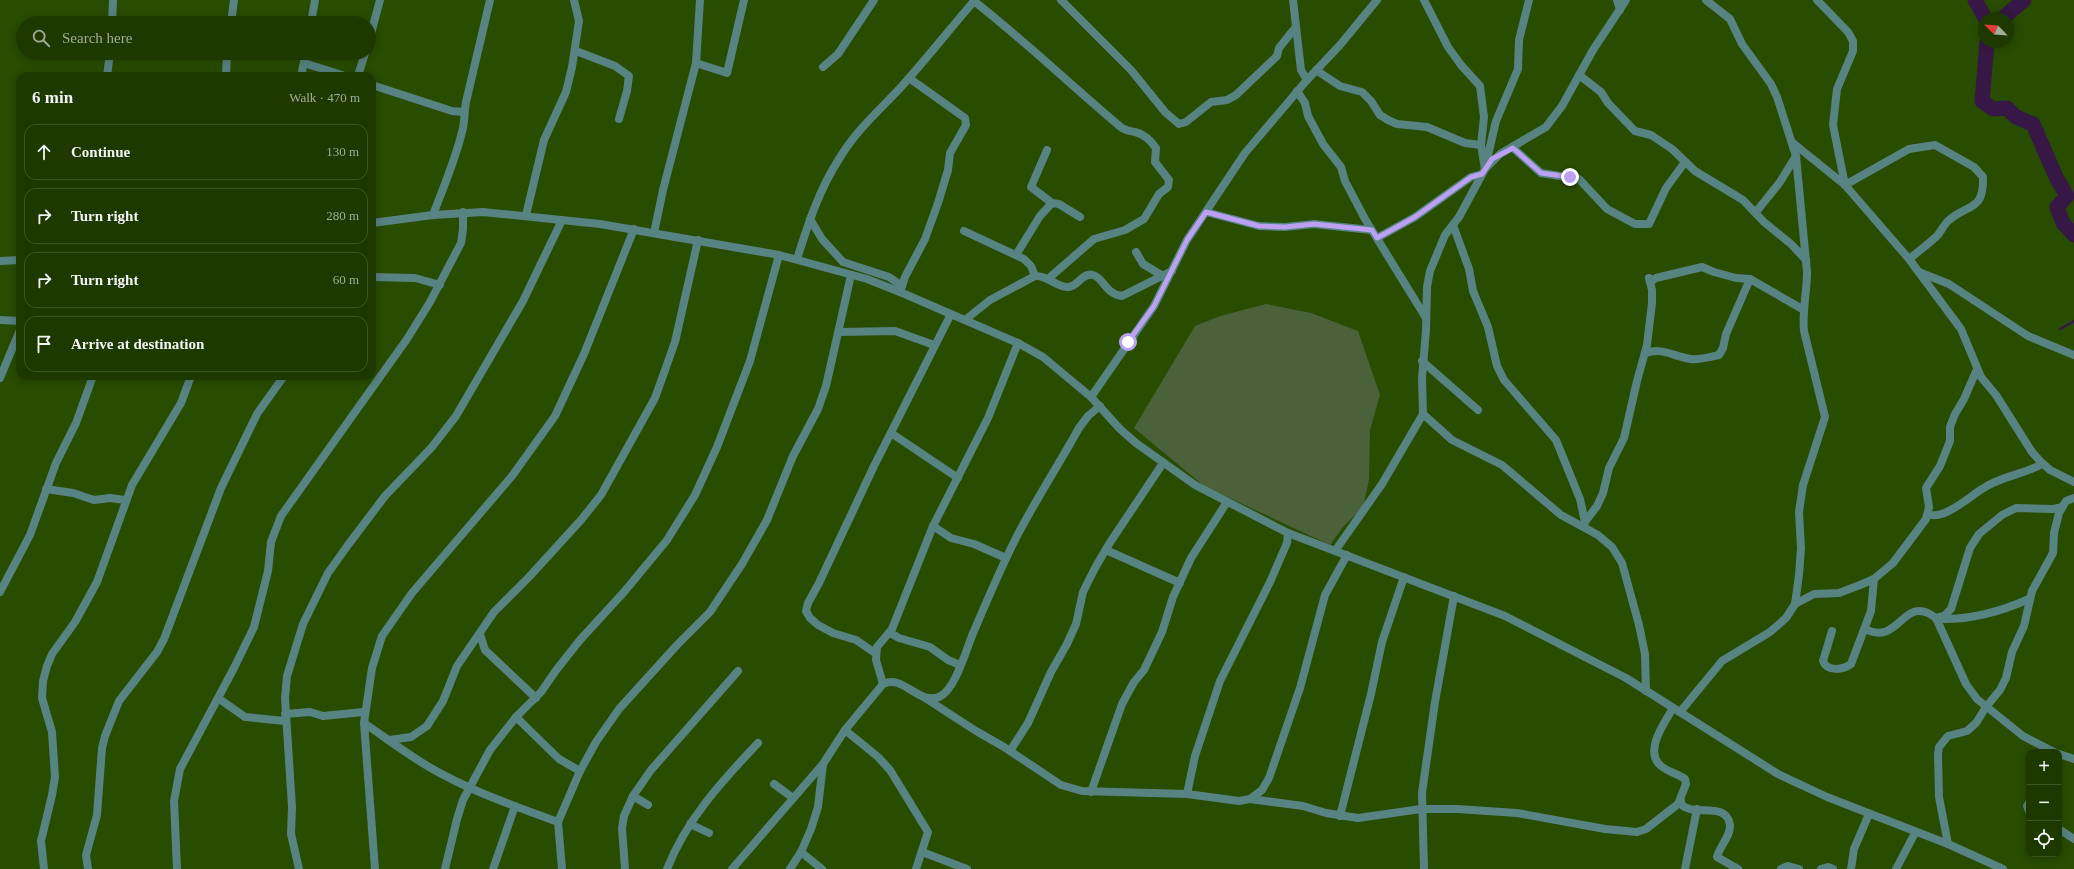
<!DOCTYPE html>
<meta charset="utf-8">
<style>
body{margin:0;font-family:"Times New Roman",serif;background:#26400a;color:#f1f3f6}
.controls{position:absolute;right:12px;bottom:12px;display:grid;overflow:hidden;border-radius:8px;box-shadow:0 2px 10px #0003}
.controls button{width:36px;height:36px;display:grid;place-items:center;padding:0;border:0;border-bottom:1px solid #3c5322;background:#1e3900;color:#f1f3f6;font:20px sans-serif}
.compass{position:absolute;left:1978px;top:12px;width:36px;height:36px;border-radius:50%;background:#1e3900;box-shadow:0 2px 10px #0003;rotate:295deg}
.stop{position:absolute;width:12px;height:12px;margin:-9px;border:3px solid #bca0f2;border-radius:50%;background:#fff}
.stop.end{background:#bca0f2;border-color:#fff;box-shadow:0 1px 4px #0008}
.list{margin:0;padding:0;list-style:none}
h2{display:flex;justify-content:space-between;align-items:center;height:52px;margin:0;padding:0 16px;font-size:17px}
h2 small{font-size:13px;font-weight:400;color:#a1ac99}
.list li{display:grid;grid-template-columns:26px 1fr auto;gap:12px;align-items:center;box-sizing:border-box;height:56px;margin:0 8px 8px;padding:0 8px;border:1px solid #3c5322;border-radius:12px}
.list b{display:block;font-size:15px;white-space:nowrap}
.list em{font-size:13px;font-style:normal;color:#a1ac99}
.icon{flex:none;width:22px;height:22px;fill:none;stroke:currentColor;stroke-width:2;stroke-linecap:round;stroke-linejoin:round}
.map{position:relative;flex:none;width:2074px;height:869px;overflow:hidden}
.search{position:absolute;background:#1e3900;box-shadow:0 2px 10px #0003;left:16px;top:16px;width:360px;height:44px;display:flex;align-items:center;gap:10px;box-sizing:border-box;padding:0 14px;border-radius:22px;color:#a1ac99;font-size:15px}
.panel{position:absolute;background:#1e3900;box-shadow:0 2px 10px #0003;left:16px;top:72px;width:360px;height:308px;border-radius:12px}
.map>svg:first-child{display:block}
</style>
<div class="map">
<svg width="2074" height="869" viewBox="0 0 2074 869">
<rect width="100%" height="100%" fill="#284c00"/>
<path fill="#4a6139" d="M1266,304L1311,313L1358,331L1380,395L1370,430L1369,480L1363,507L1343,527L1330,545L1204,486L1134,428L1195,326L1220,316Z"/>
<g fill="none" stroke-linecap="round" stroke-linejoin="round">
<path stroke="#371746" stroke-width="2.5" d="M2060,329L2074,321"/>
<g stroke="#371746" stroke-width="15">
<path d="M1975,0L1985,18"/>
<path d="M2003,18L2024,0"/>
<path d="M1987,42L1982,101L1993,109L2007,108L2016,117L2033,124L2056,177L2067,196L2057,207L2063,223L2074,235"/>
</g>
<g stroke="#578382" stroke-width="8">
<path d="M1061,0L1131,70L1165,112L1179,124L1186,122L1211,102L1227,100L1236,95L1277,56L1279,48L1295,28"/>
<path d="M1293,0L1301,70L1307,80"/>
<path d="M1424,0L1448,47L1461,65L1480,86L1484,117L1481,145L1485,169"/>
<path d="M1617,0L1620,10"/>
<path d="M1626,0L1593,50L1562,106L1546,127L1500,154L1485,169L1459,217L1445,235L1430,271L1427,287L1426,330L1422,378L1423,414L1452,440L1502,465L1561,515L1598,535L1612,547L1622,563L1639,625L1645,654L1646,691"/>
<path d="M1817,0L1848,32L1853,41V51L1837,89L1833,125L1845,185L1909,149L1935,145L1974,167L1983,177C1984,212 1968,203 1948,221C1944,225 1941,231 1937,236C1928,244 1918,252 1909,259"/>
<path d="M974,1C1025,41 1072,86 1122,128C1127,131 1129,131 1135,132C1144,134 1151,141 1156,148L1155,162L1169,180L1168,187L1159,194L1144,219L1125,230L1094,239L1049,278"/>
<path d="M112,23L113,0"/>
<path d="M231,23L234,0"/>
<path d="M311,23L315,0"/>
<path d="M369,41L380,0"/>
<path d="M576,51L615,66L629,76L627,91L619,119"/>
<path d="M304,63L345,76"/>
<path d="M696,63L727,73L744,0"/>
<path d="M823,67L838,54L874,0"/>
<path d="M1316,70L1340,86L1362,92L1371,101L1380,115L1388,120L1397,124L1427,127L1465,143L1481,145"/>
<path d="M1579,75L1601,92L1608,103L1635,131L1651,135L1672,149L1695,171L1743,200L1764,222L1791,244L1806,260"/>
<path d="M107,76L110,53"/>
<path d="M226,76L227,53"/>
<path d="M301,76L306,53"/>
<path d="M358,76L365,53"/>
<path d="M372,85L452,111L464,112"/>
<path d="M1297,91L1305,103L1308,116L1323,144L1341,167L1345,181L1365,219L1426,318"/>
<path d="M1793,143L1845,185L1909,259L1961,329L1981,377L1996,395L2032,452L2040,461L2050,470L2074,482"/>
<path d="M1513,148L1541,173L1579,179L1607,209L1635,224H1649L1666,188L1685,162"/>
<path d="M1047,150L1031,187L1052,203"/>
<path d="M1486,164L1496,121L1518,69L1519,40L1529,0"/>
<path d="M1206,212L1259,226L1285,227L1314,224L1371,230"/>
<path d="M1756,212L1780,182L1796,156"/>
<path d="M433,215C443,188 455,161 462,132C465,122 464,112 466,102L490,0"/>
<path d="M526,215L544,140L566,92L572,67L579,21L574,0"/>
<path d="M810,219L822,239L843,262L889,277L902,286"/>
<path d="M1453,225L1469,269L1473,291L1488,327L1497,366L1504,380L1556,440L1580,499L1585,522"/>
<path d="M964,231L1024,259L1031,266L1035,276"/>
<path d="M654,233L663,190L696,63L700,0"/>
<path d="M1377,238L1415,217L1471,177L1482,174"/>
<path d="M1136,252L1143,264L1163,276"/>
<path d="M1016,255L1040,216L1052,203L1059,204L1080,217"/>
<path d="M797,259C808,224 819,190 839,159C856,130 880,110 902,86C927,58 950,29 975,0"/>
<path d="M1919,272L1949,284L2028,336L2074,355"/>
<path d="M372,277L415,278L440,285"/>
<path d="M1650,282L1656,278L1702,267L1714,272L1736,278L1750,279L1804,310"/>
<path d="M900,292L905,277L925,239L938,203L948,170L950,153L966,125L965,118L909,78"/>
<path d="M0,320L20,321"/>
<path d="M965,320L990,300L1035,276C1048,275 1057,288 1069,287C1078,286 1083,272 1093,275C1104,278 1104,293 1122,296L1172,271"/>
<path d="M839,332L895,331L934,345"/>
<path d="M1646,353C1663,347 1674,357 1691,359C1699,360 1710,357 1719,355L1723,348L1726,334L1750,279"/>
<path d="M1422,361L1478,410"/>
<path d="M0,378L20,330"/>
<path d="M1091,397L1154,306L1187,240L1245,153L1307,80L1340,45L1377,0"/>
<path d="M891,433L958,478"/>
<path d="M46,489L73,493L94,500L110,498L125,500"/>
<path d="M1928,514C1943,521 1969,497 1982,489C2001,476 2023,475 2042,464"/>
<path d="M1584,523L1597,506L1603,493L1609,468L1624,438L1637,381L1647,345L1652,303V290L1649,278"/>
<path d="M933,526L951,538L974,544L1006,558"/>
<path d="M1106,550L1180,583"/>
<path d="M1335,551L1382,484L1423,414"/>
<path d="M0,592L30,535L56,463L76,423L93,376"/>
<path d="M1795,604L1814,594L1839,593L1860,585L1874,579L1893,563L1926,519L1929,507L1926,488L1940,466L1950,441V427L1955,414L1964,399L1977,369"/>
<path d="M1936,618L1944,616L1951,609L1970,548L1979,534L2002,515L2016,508L2054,509L2062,507"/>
<path d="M1939,619C1969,620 2002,611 2029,599"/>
<path d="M1865,629C1900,647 1903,592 1936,618L1966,684L1977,699L2023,736L2054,752"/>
<path d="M1832,631L1823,661C1827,672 1843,670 1851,664L1871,611L1874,579"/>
<path d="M890,633L899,638L930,647L948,660L960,665"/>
<path d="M480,634L485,650L536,698"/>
<path d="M875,653L856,640L833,633L818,625L810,618L806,611L808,603L819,583L874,466L951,314"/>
<path d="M883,684L876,660L877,647L892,629L933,526L988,418L1018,343"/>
<path d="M922,696L976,731L1004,747L1061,785L1082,791L1187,794L1239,801L1250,799L1262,790L1269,778L1300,688L1325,595L1347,555"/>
<path d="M218,698L245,717L285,721"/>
<path d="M1680,712L1722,661L1770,632L1786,618L1795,604L1799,575L1801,548L1799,512L1803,485L1825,417L1804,331C1802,311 1807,292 1807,272L1796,156L1777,97L1771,84L1742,44L1730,19L1706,0"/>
<path d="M285,714L310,712L323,716L364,712"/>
<path d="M516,717L559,759L580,771"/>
<path d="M364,723C386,738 407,754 429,767C470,791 515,806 558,822"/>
<path d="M845,730L878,757L890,770L928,832L916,869"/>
<path d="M389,740L411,737L427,726L443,701L457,666L494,612L529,577L581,520L601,495L655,398L675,342L698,240"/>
<path d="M1010,751L1028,723L1051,672L1067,644L1076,624L1083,592L1095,568L1109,544L1163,463"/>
<path d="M2059,754L2074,759"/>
<path d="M774,784L793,798"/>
<path d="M1091,792L1122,704L1134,682L1144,670L1162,632L1173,597L1191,558L1227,502"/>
<path d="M1187,794L1195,756L1220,681L1270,582L1287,543L1288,533"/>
<path d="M633,796L648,805"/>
<path d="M1250,799L1303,806L1326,813L1358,818L1421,809H1457L1517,813L1605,829L1637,832L1646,829L1678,804L1686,784L1685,779C1677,773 1667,772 1660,765C1644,750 1665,722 1673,708"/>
<path d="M1681,801V804C1693,818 1726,800 1730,825C1731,836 1719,847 1717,857L1738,869"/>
<path d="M2029,803L2027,806L2029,811"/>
<path d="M1340,816L1371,694L1382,642L1404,577"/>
<path d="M690,824L709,833"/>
<path d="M2059,829L2074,839"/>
<path d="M1948,844L1939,797L1938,754L1939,747L1948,736L1967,731L1976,723L1986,707L2000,690L2006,678L2012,652L2024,626L2032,591L2053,553L2054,533L2059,513L2066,501L2074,498"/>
<path d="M801,852L822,869"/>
<path d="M922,852L967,869"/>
<path d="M44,869L41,841L52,795L55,777L52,732L42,698L43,681L47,666L52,654L75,622L97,582L132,485L181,403L191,376"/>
<path d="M88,869L86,855L97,815L102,748L105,736L119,701L157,652L164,639L221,488L257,414L284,376"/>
<path d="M177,869L174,801L180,769L234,668L254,627L268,571L271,542L281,516L407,339L430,302L461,243L463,229V212"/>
<path d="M299,869L291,834L292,807L285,698L287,676L303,624L328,573L348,545L385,496L432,447L456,416L523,301L562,220"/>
<path d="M375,869L364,723L372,668L382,636L412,593L512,476L555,416L584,354L634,229"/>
<path d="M445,869L457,819L463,800L490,750L516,717L541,692L557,669L580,640L624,592L667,540L695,495L717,447L750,361L779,255"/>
<path d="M493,869L515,806"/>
<path d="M562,869L558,822L580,771L596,742L619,709L677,645L710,612L742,564L767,520L793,456L818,409L826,386L851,275"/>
<path d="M625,869L622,828L624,816L633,796L651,770L738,671"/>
<path d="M667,869C686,820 722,781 758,743"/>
<path d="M732,869L823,764"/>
<path d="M790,869L801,852L811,829L818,807L823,764L845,730L883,684C903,674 918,705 939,697C956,690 967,646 974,631C988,598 1002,565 1018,534C1037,498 1059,464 1079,428L1088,416L1100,406"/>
<path d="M1424,869L1422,793L1435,702L1454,596"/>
<path d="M1685,869L1697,809"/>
<path d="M1781,869L1788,866L1799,869"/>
<path d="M1821,869L1828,867L1833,869"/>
<path d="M1851,869L1854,849L1869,814"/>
<path d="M1896,869L1915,833"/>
</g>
<g stroke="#578382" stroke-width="8">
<path d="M372,223L433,215L483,212L600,224L779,255L867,279L900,292L1018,343L1043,357L1091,397L1120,429L1136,443L1195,485L1288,533L1505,616L1626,678L1778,774L1827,797L1948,844L2003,869"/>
<path d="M0,261L20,260"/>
</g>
</g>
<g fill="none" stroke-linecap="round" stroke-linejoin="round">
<path stroke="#bca0f2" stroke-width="5" d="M1128,342L1154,306L1187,240L1206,212L1259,226L1285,227L1314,224L1372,230L1377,238L1415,217L1471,177L1482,174L1492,159L1513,148L1541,173L1570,177"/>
</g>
</svg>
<div class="controls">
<button>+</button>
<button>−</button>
<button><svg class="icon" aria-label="locate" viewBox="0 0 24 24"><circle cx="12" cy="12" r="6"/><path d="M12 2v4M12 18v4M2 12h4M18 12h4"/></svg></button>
</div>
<svg class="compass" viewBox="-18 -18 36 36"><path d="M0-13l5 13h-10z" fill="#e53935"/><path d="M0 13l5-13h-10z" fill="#a1ac99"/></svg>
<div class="stop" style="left:1128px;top:342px"></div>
<div class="stop end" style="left:1570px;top:177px"></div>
<div class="search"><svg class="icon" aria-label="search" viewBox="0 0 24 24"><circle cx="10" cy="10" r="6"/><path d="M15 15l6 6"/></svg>Search here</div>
<section class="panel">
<h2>6 min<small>Walk · 470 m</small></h2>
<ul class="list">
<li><svg class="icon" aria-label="ahead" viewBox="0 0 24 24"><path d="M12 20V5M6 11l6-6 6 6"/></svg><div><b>Continue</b></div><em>130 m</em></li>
<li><svg class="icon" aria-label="right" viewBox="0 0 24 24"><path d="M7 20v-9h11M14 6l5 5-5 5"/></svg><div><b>Turn right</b></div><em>280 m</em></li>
<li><svg class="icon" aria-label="right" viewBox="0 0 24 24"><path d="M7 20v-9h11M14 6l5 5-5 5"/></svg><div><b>Turn right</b></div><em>60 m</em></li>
<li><svg class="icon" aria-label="arrive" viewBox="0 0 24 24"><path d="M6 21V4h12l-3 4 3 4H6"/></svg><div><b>Arrive at destination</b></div></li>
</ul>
</section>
</div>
